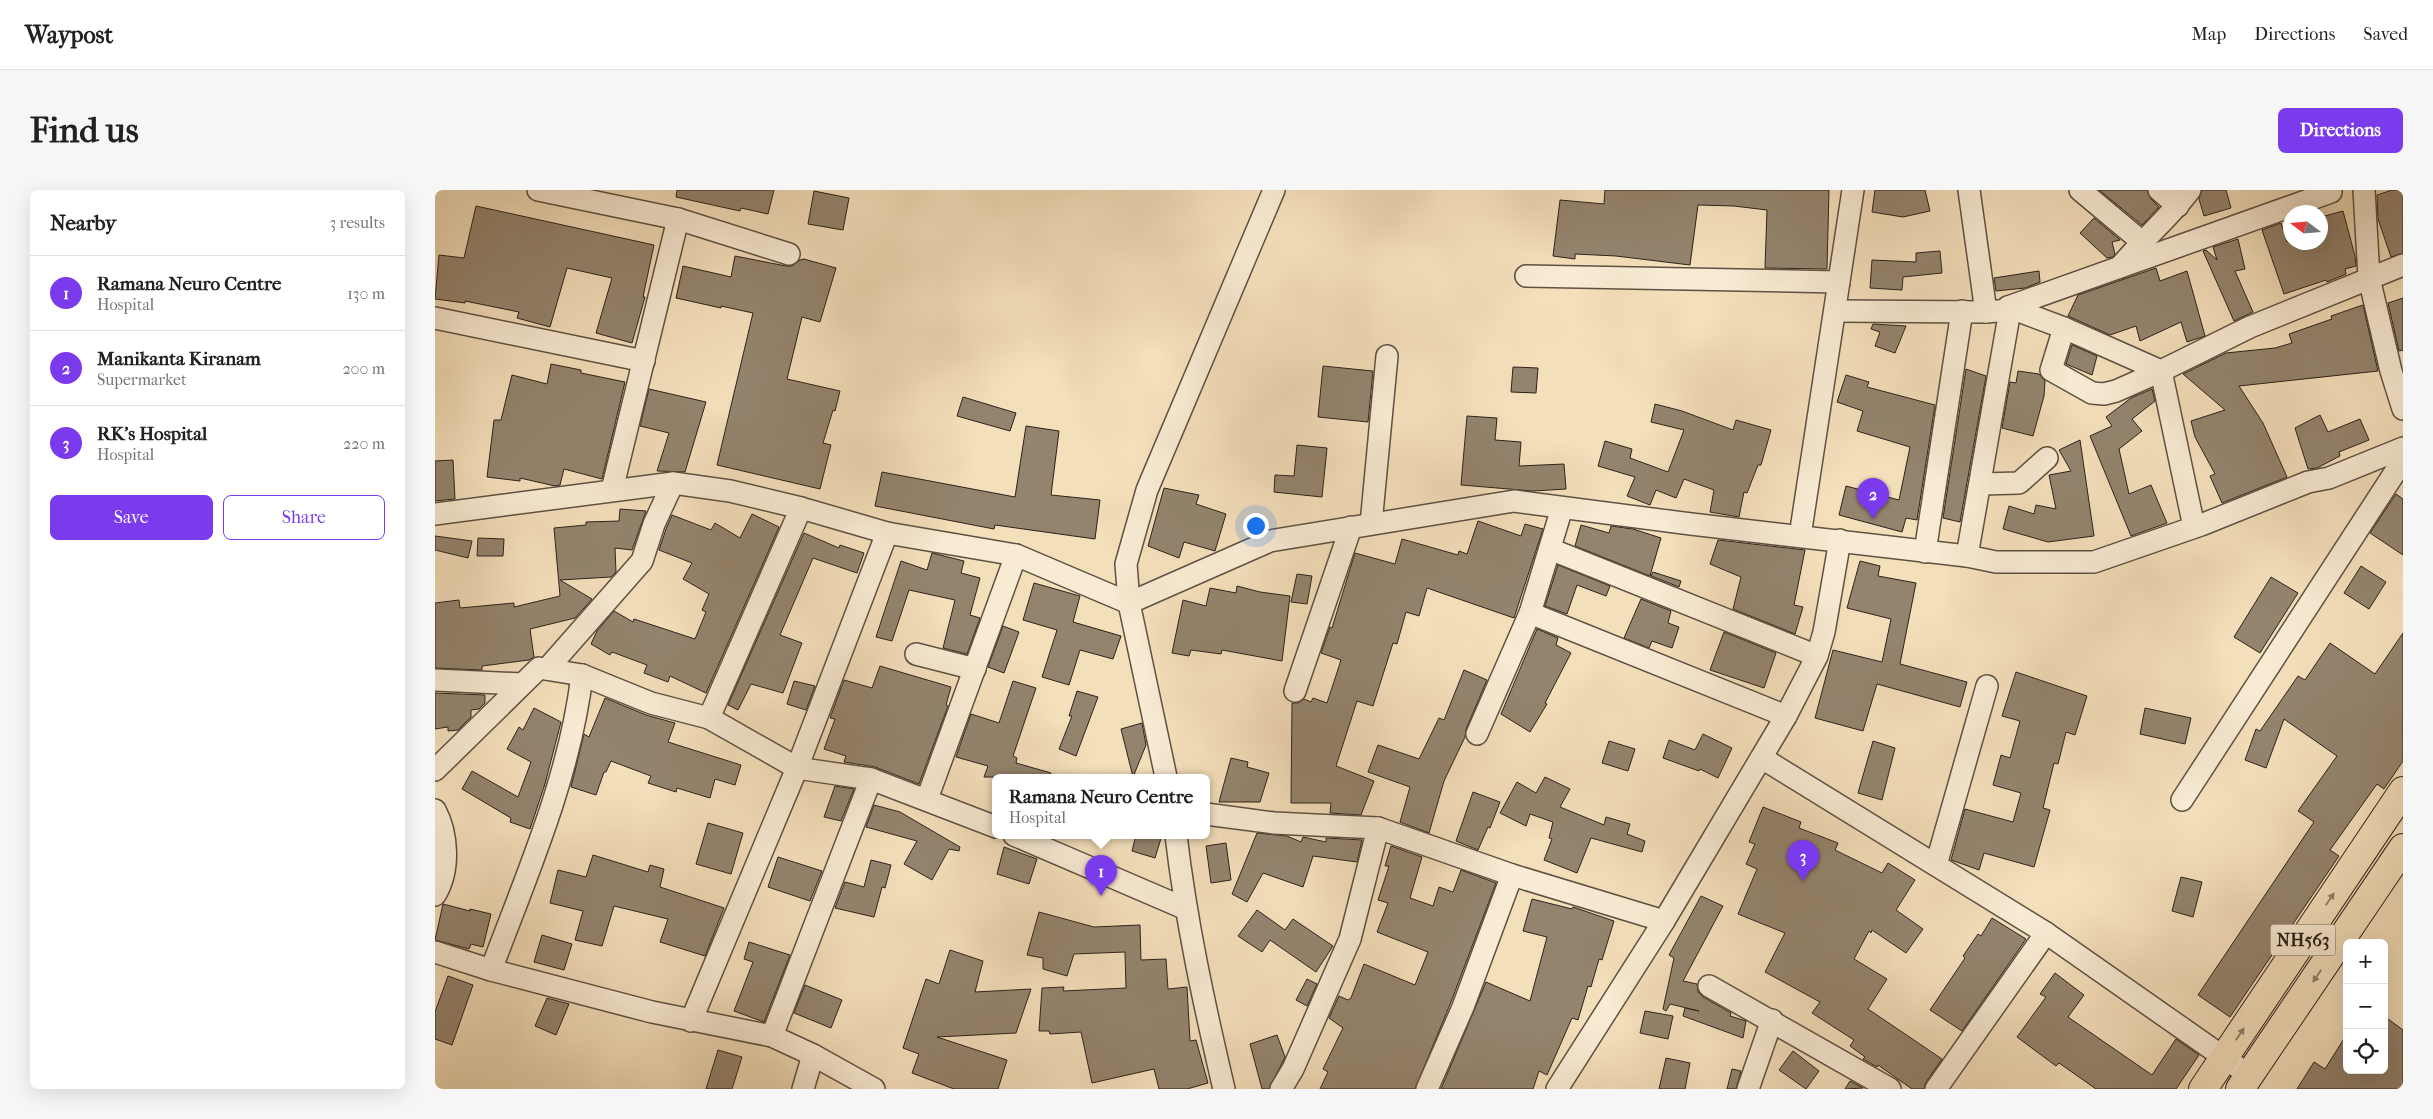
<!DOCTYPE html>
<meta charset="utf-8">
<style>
body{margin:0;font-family:"IM FELL French Canon",serif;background:#f6f6f6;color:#202124}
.controls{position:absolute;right:15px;bottom:15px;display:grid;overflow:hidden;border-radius:8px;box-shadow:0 5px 20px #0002}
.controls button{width:45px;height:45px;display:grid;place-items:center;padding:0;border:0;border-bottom:1px solid #e0e0e0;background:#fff;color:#202124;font:25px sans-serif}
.compass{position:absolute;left:1848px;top:15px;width:45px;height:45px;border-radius:50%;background:#fff;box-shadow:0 5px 20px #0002;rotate:286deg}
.you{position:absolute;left:820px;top:335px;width:18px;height:18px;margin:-12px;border:4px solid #fff;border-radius:50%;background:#1a73e8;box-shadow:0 0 0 8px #1a73e833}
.badge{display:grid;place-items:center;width:32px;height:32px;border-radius:50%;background:#7c3aed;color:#fff;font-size:16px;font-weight:700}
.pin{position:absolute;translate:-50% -41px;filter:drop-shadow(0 1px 2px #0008)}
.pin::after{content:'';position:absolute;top:26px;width:18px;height:15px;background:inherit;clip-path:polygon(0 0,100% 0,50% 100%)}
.popup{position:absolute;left:557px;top:584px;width:218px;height:65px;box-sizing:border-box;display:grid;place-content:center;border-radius:8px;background:#fff;filter:drop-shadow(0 1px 4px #0005);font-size:16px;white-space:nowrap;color:#757577}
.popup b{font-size:19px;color:#202124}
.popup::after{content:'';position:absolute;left:50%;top:100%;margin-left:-10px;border:10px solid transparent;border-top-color:#fff}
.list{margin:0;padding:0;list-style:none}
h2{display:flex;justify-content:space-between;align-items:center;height:65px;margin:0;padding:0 20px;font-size:21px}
h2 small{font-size:16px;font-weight:400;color:#757577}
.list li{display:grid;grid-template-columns:32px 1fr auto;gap:15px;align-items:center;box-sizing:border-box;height:75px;padding:0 20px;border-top:1px solid #e0e0e0}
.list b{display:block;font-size:19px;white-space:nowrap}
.list p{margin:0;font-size:16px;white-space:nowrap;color:#757577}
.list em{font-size:16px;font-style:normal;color:#757577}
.actions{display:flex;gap:10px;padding:15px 20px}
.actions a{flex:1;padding:11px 0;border:1px solid #7c3aed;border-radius:8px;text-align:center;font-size:18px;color:#7c3aed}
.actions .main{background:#7c3aed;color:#fff}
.icon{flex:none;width:28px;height:28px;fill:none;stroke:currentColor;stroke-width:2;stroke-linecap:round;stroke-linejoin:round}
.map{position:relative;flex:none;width:1968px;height:899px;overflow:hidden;border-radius:8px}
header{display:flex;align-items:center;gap:30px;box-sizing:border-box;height:70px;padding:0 25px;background:#fff;border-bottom:1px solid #e0e0e0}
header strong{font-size:24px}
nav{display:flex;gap:28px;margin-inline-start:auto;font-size:18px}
.intro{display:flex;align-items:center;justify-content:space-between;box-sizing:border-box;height:120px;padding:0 30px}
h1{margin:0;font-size:35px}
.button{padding:12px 22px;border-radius:8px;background:#7c3aed;color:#fff;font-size:18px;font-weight:700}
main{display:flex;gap:30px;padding:0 30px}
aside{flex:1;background:#fff;border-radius:8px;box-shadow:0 5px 20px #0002}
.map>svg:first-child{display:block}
</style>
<header>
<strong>Waypost</strong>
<nav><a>Map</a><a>Directions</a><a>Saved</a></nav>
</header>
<div class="intro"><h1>Find us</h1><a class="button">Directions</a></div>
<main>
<aside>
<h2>Nearby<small>3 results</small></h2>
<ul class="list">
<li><span class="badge">1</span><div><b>Ramana Neuro Centre</b><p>Hospital</p></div><em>130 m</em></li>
<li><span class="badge">2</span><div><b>Manikanta Kiranam</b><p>Supermarket</p></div><em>200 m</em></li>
<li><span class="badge">3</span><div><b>RK's Hospital</b><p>Hospital</p></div><em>220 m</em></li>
</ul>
<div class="actions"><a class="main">Save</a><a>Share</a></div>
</aside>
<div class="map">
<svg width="1968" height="899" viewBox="0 0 1968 899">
<rect width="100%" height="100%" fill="#f4dfbb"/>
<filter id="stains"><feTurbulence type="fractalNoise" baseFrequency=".004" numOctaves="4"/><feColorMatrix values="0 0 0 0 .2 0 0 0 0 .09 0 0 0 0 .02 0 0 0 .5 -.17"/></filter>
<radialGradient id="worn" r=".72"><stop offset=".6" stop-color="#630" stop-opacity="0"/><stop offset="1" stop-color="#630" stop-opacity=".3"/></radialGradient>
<g fill="#94846e" stroke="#2c221b">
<path d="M242,0H339L333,24L306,18L305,21L241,7Z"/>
<path d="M1170,0H1394L1392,79L1330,78L1332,20L1299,16L1263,15L1255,75L1181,66L1140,64V69L1118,66L1125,10L1169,14Z"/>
<path d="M1440,0H1490L1495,21L1468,27L1437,22Z"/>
<path d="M1664,0H1712L1716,9L1724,17L1707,35Z"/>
<path d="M1767,0H1791L1796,18L1769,26L1764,9Z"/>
<path d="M1957,0H1968V63L1956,67L1943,29L1942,5Z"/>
<path d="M379,1L414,8L408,40L373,34Z"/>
<path d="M41,16L219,55L208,107H210L197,153L161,143L177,88L132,78L115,137L82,128L84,122L30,111V113L0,109L4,65L29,68Z"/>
<path d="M1908,21L1920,66L1921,76L1910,79L1911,84L1892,92L1891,90L1849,104L1827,40L1846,33L1852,52H1886V27Z"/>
<path d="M1659,28L1685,50L1677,52L1680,64L1678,67L1672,68L1645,43Z"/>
<path d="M1803,49L1810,79L1800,81L1818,122L1799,131L1768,61L1771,60L1782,70L1778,57Z"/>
<path d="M1505,61L1507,83L1468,87L1467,100L1435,98L1437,70L1481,72V63Z"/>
<path d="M300,66L351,76H357L365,70L369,69L401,78L385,132L367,127L352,189L405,201L400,221L398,220L388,253L396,255L385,299L282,275L318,123L286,116V118L241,108L248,76L296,87Z"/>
<path d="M1721,78L1725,91L1752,81L1770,146L1752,152L1746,132L1705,151L1701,136L1675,145L1633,126L1643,105Z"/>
<path d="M1604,81L1605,92L1590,98L1561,101L1559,88Z"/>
<path d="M1968,108V160L1964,161L1953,113Z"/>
<path d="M1928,115L1943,181L1804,196L1828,233L1852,287L1787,313L1775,286L1780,284L1760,247L1756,231L1790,220L1748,184L1791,163L1840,158L1857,153L1854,144L1897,129L1896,126Z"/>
<path d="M1438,134L1471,136L1460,163L1440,156L1445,142L1436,139Z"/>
<path d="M1637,155L1662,166L1657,185L1631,174Z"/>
<path d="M116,174L146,180V183L190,192L167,289L129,279L125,295L120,296L85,288V291L52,287L59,230H66L77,185L112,194Z"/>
<path d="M888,176L938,181L933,232L883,227Z"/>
<path d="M1078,177L1103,178L1101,203L1076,202Z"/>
<path d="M1531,179L1551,186L1525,332L1508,328Z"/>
<path d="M1583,181L1604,184L1610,191L1609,206L1598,246L1567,238L1575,192L1581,193Z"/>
<path d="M1411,185L1434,192L1432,197L1500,215L1482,330L1471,328L1467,342L1404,325L1411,296L1464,310L1475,257L1422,241L1428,221L1402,212Z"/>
<path d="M214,199L271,212L250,282L222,281L234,243L205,236Z"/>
<path d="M1717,199L1720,211L1697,229L1707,241L1684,259L1694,304L1716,295L1732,333L1696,346L1655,246L1677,236L1671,227L1696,208Z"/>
<path d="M528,207L581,223L575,241L522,226Z"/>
<path d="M1220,214L1247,221L1298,240L1301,230L1336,240L1326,275H1323L1312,303L1309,302L1304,327L1275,322L1279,300L1249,289L1241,308L1221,300L1215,315L1192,306L1200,287L1163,276L1170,251L1197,259L1195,268L1233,282L1249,240L1216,232Z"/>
<path d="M1885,225L1893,242L1925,229L1934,250L1904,262L1905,266L1882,278L1873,279L1860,238Z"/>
<path d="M1032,226L1062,228L1060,250L1086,252L1084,276L1129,274L1131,299L1098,301L1026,295Z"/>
<path d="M591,236L624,241L616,305L665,310L660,349L560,335L559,339L440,316L447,282L580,307Z"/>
<path d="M1645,250L1659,346L1613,352L1568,339L1574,316L1599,324L1601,315L1621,319L1614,285L1636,281L1624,260Z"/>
<path d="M862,255L892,258L887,307L839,302L840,285L859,286Z"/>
<path d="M18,270L20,309L0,311V271Z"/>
<path d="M729,298L764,305L761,314L791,324L780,361L749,352L744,368L713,356Z"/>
<path d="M1961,304L1968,309V365L1935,343Z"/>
<path d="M185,319L211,321L197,360L180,358L181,382L176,387L125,390L157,409L140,428L95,439L99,467L94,470L47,476V480L0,478V413L24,410L25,418L79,413V417L125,406L119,338L151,335V332L184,331Z"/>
<path d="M317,324L344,337L271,503L235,486L233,492L209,483L212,475L177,462L175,465L156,454L162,441L179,421L198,432L199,429L260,449L271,422L267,420L274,404L248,389L257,373L224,360L231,339L237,325L276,340L280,333L305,348Z"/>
<path d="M1043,331L1086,346L1090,334L1108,339L1079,428L992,398L984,426L971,422L962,454L958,453L938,516L922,511L901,576L939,591L926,625L895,623L896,613H856L857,513H863L869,509L876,512L878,508L892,513L906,470L886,463L895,437L897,438L920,363L960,374L967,349L1023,365L1024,361L1032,364Z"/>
<path d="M1146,335L1174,343L1176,336L1198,339L1226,348L1215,386L1140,356Z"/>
<path d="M369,343L404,358L405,355L429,363L422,383L378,368L345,445L367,453L348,503L316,494L303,520L293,515Z"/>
<path d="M0,346L37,351L33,368L0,360Z"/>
<path d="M43,348L69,349L68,366H42Z"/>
<path d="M1283,350L1370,360L1359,415L1368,417L1360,444L1298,419L1306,387L1275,374Z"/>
<path d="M497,363L529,371L526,383L545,388L535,425L545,428L532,464L508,458L520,410L474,400L457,451L441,447L466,371L492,380Z"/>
<path d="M1425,371L1445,376L1443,386L1481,393L1465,474L1532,492L1525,517L1442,494L1428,541L1380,528L1398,460L1447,472L1456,429L1412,418Z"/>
<path d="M1123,375L1175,396L1171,406L1142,395L1132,424L1110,416Z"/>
<path d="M1926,376L1951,392L1934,419L1909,403Z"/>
<path d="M1218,382L1246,391L1244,397L1216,386Z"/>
<path d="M862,384L877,386L872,414L856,412Z"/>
<path d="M1836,387L1863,403L1825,463L1799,447Z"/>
<path d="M599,393L645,406L638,432L686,446L678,469L645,460L634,495L607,487L622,440L588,430Z"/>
<path d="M802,396L825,402L855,406L847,471L787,460L786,464L756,460L754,466L737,463L748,410L771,416L775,398L801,403Z"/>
<path d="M1206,409L1236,421L1233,433L1244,437L1237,458L1217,451L1214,458L1189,448Z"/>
<path d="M568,436L584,442L569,483L553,477Z"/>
<path d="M1102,439L1123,448L1121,455L1136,463L1110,513L1112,514L1095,542L1066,524Z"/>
<path d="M1289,442L1341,463L1329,498L1275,480Z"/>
<path d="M1968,443V571L1949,599L1942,594L1895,660L1904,666L1795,827L1763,805L1879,632L1863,621L1902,566L1849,529L1831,578L1810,570L1821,539L1825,541L1863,486L1870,490L1895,453L1940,484Z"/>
<path d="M445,476L516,497L511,515L513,516L484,594L440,577L409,572L411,566L389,559L400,529L395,528L409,490L437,498Z"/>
<path d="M1029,480L1052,490L1031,539L1030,547L1009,591L994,643L965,632L975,597L933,582L943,555L984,569L1004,528L1009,530Z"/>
<path d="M1581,482L1652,506L1640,545L1631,542L1623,574L1619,573L1608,618L1615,620L1599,677L1549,663L1544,680L1516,670L1530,619L1578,632L1586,603L1558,595L1566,565L1575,568L1585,531L1567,526Z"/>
<path d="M359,491L380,496L371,520L352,514Z"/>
<path d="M578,491L601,498L578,566L582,568L581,573L616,583L615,587H549L553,576L521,567L536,524L564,533Z"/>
<path d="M642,501L663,507L641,566L624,559L637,526H634Z"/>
<path d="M0,503L50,505V513L44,519L36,520V527L23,540L13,541V537L0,539Z"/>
<path d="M170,508L211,525L240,533L233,552L306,575L300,595L280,589L275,608L242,598L241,602L213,593L216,586L176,571L171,582H169L161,605L136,597L149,544L154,547Z"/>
<path d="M99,518L126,532L110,594L95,639L75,632L76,628L27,599L37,581L83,607L96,572L72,559L84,537L88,540Z"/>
<path d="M1710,518L1756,528L1750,554L1705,544Z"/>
<path d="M707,533L711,555L698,587L686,539Z"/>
<path d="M1268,544L1297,558L1283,588L1265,579L1264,581L1228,568L1234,550L1260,560Z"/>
<path d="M1174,551L1200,559L1193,581L1167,573Z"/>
<path d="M1438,551L1460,558L1447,610L1423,603Z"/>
<path d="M796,568L813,572L812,577L834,583L825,612H784Z"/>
<path d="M1110,587L1135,599L1125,617L1169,635L1171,627L1195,634L1192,644L1210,651L1207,662L1156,648L1142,683L1109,670L1117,649L1114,648L1118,632L1095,624L1091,636L1065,623L1082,592L1101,603Z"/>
<path d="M400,596L419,599L406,631L389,627Z"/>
<path d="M1038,602L1065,612L1055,638L1053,637L1043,660L1021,651Z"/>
<path d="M439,615L465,622L525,657L524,661L514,659L497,690L469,674L482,651L431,637Z"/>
<path d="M1328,617L1366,632L1364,638L1403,653L1400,660L1447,683L1453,673L1480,690L1461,720L1488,739L1471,763L1437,740L1436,743L1434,741L1419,769L1452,789L1433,819L1507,869L1491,892L1489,899H1477L1443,875L1442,877L1428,869L1430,867L1415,856L1419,850L1377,823L1385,812L1330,782L1350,743L1303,724L1322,679L1311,674L1320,654L1314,652Z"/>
<path d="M273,633L308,643L296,684L261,674Z"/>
<path d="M822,643L852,646L866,652L868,647L891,652V648L927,650L922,672L878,666L868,697L828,683L812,712L797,704Z"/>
<path d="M701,645H727L720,668L697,661Z"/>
<path d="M791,653L796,690L776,693L771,656Z"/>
<path d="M956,656L987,667L975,708L998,716L1004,697L1018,702L1026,680L1061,693L1016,812L980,899H885L893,882L888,879L908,838L894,828L904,806L913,810L916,808L929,774L980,795L993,762L942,742L953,713L943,710L954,676H950Z"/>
<path d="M569,657L602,669L594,694L562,684Z"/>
<path d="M158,665L213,682L215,675L229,679L225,697L289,718L270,766L225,752L233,729L179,716L167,756L140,750L148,721L115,713L123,680L151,687Z"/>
<path d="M343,667L387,681L375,711L333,697Z"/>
<path d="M436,670L456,675L450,698L447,697L439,727L400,718L410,692L429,697Z"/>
<path d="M1746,687L1767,692L1758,727L1737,721Z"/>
<path d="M1266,706L1288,716L1248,791L1262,794L1263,802L1268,807L1296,823L1295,826L1311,831L1308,848L1248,826L1250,818L1264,821L1235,814L1231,821L1228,819L1239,768L1234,765Z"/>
<path d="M1097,709L1137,719L1138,717L1179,731L1167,770L1164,769L1156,797L1153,796L1143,830L1137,828L1112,885L1104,881L1098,899H1006L1051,792L1095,811L1112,747L1088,741Z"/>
<path d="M8,714L35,721V719L56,724L48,757L36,754L34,759L0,750Z"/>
<path d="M822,720L850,740L858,729L898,756L881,782L835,750L827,762L803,746Z"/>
<path d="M604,722L659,737L705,735L706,770L731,769L733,799L752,797L755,851L761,850L773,893L752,899H724L719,879L657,893L646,842L615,844L614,841H604L607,798L629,797L628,801L691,798L690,762L639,764L632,786L608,779V768L592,765Z"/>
<path d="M1557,728L1591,749L1527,841L1495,820L1530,768L1528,766L1543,744L1546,746Z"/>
<path d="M107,745L137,754L129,780L99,772Z"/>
<path d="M314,752L355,765L329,832L299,821L318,772L309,769Z"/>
<path d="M515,760L548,771L540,802L596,799L581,843L502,847L572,870L563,899H519L477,883L484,864L468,858L491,789L504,794Z"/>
<path d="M1620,783L1649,805L1633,827L1717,885L1741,849L1764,865L1741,899H1661L1624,873L1621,876L1582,847L1611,807L1605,804Z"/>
<path d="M13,786L38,795L17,855L0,849V822Z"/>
<path d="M872,789L882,794L872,816L861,810Z"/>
<path d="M370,795L407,810L396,838L359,823Z"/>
<path d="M112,808L134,814L121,845L100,836Z"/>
<path d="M1210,821L1238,826L1233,849L1205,843Z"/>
<path d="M1949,826L1968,840V899H1862L1879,872L1890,879L1912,844V880H1949Z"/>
<path d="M842,845L850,867L834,899H827L815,854Z"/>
<path d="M283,860L307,867L297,899H271Z"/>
<path d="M1358,861L1384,881L1371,899L1344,880Z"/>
<path d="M1231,868L1255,873L1250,899H1224Z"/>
<path d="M1297,879L1306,881L1301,899H1292Z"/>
<path d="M1415,891L1428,898L1410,899Z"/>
</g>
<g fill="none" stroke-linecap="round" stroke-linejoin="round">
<defs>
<g id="street">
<path d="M103,0L243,29L354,64"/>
<path d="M1534,0L1551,122"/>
<path d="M1645,0L1706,51"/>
<path d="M1724,0L1743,16"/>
<path d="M1929,0L1934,88L1956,181L1968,219"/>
<path d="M1685,77C1707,50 1734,28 1755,0"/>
<path d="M1091,86L1404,92"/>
<path d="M1573,117L1629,138L1726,181L1815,137L1968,75"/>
<path d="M1401,121L1551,122L1575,120L1573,117L1896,2"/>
<path d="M0,128L209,171"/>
<path d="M1629,138L1616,180L1657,203L1669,204L1681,201L1726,181L1759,337"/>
<path d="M1546,294L1584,293L1612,268"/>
<path d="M177,300L243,29"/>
<path d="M0,324L238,293L295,301L366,318L452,343L581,365"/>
<path d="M936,334L952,166"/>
<path d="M1365,346L1418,0"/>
<path d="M1115,359L1382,466"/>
<path d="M1490,362L1527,121"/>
<path d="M1532,366L1575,120"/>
<path d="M481,464L540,479"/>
<path d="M112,479L207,371L219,334L238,293"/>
<path d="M0,490L87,494"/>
<path d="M860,501L916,337"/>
<path d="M1351,526L1382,466L1389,442L1405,350"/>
<path d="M274,528L366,318"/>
<path d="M1042,544L1095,423L1127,318"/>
<path d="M1327,568L1611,743L1814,885"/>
<path d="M0,580L104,478L147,485L216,513L274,528L362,578L436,589L561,637"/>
<path d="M731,587L694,413L691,374L712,300L839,0"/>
<path d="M492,609L581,365L694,413L835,351L1079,311L1256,334L1532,366L1561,372H1659L1766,335L1873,292L1894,288L1968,258"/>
<path d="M1747,610L1968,270"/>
<path d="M0,620C13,644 15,681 0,705"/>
<path d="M771,624L839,633L943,638L1077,685L1229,731L1351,526L1095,423"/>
<path d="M579,645L749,718"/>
<path d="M741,645C751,731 769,814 789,899"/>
<path d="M1501,675L1552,496"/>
<path d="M0,762L56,780L217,822L337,846L378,865L439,899"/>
<path d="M56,780C92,684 135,587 147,485"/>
<path d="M1274,796L1455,899"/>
<path d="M256,831L362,578L452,343"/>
<path d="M337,846L436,589"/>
<path d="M368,899L378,865"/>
<path d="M846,899L858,879L915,749L943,638"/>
<path d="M992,899L1028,817L1077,685"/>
<path d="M1122,899L1229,731"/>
<path d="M1313,899L1337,830"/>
<path d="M1501,899L1611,743"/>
</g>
<g id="highway">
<path d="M1768,899L1968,601"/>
<path d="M1805,899L1968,658"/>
</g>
</defs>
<use href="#street" stroke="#5e5143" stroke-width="24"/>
<use href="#highway" stroke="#2c221b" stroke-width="30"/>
<use href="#street" stroke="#f8ead3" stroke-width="21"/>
<use href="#highway" stroke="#f4dfbb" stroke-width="28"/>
</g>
<defs><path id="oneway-solid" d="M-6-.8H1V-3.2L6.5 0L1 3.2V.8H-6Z" transform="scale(1.25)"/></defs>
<g fill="#90806b">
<use href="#oneway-solid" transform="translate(1895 709) rotate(-56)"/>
<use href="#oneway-solid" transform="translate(1882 786) rotate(124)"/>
<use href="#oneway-solid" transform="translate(1805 844) rotate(-56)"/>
</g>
<g text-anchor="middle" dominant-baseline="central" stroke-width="4" stroke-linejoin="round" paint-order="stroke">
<rect fill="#f8ead3" stroke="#695e52" stroke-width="1" x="1835.5" y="734.5" width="65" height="31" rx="4"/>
<g font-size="18" font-weight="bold" fill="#2c221b">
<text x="1868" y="750">NH563</text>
</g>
</g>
<rect width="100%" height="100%" filter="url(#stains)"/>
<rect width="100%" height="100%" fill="url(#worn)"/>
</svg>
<div class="controls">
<button>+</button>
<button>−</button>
<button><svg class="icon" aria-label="locate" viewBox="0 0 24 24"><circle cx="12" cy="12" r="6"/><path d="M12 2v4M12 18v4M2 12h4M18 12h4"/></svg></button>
</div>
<svg class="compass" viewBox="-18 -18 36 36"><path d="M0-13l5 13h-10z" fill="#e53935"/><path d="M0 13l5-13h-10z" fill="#757577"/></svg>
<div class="you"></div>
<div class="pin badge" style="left:666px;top:706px">1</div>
<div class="popup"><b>Ramana Neuro Centre</b>Hospital</div>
<div class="pin badge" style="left:1438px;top:329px">2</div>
<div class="pin badge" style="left:1368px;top:691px">3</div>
</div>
</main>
